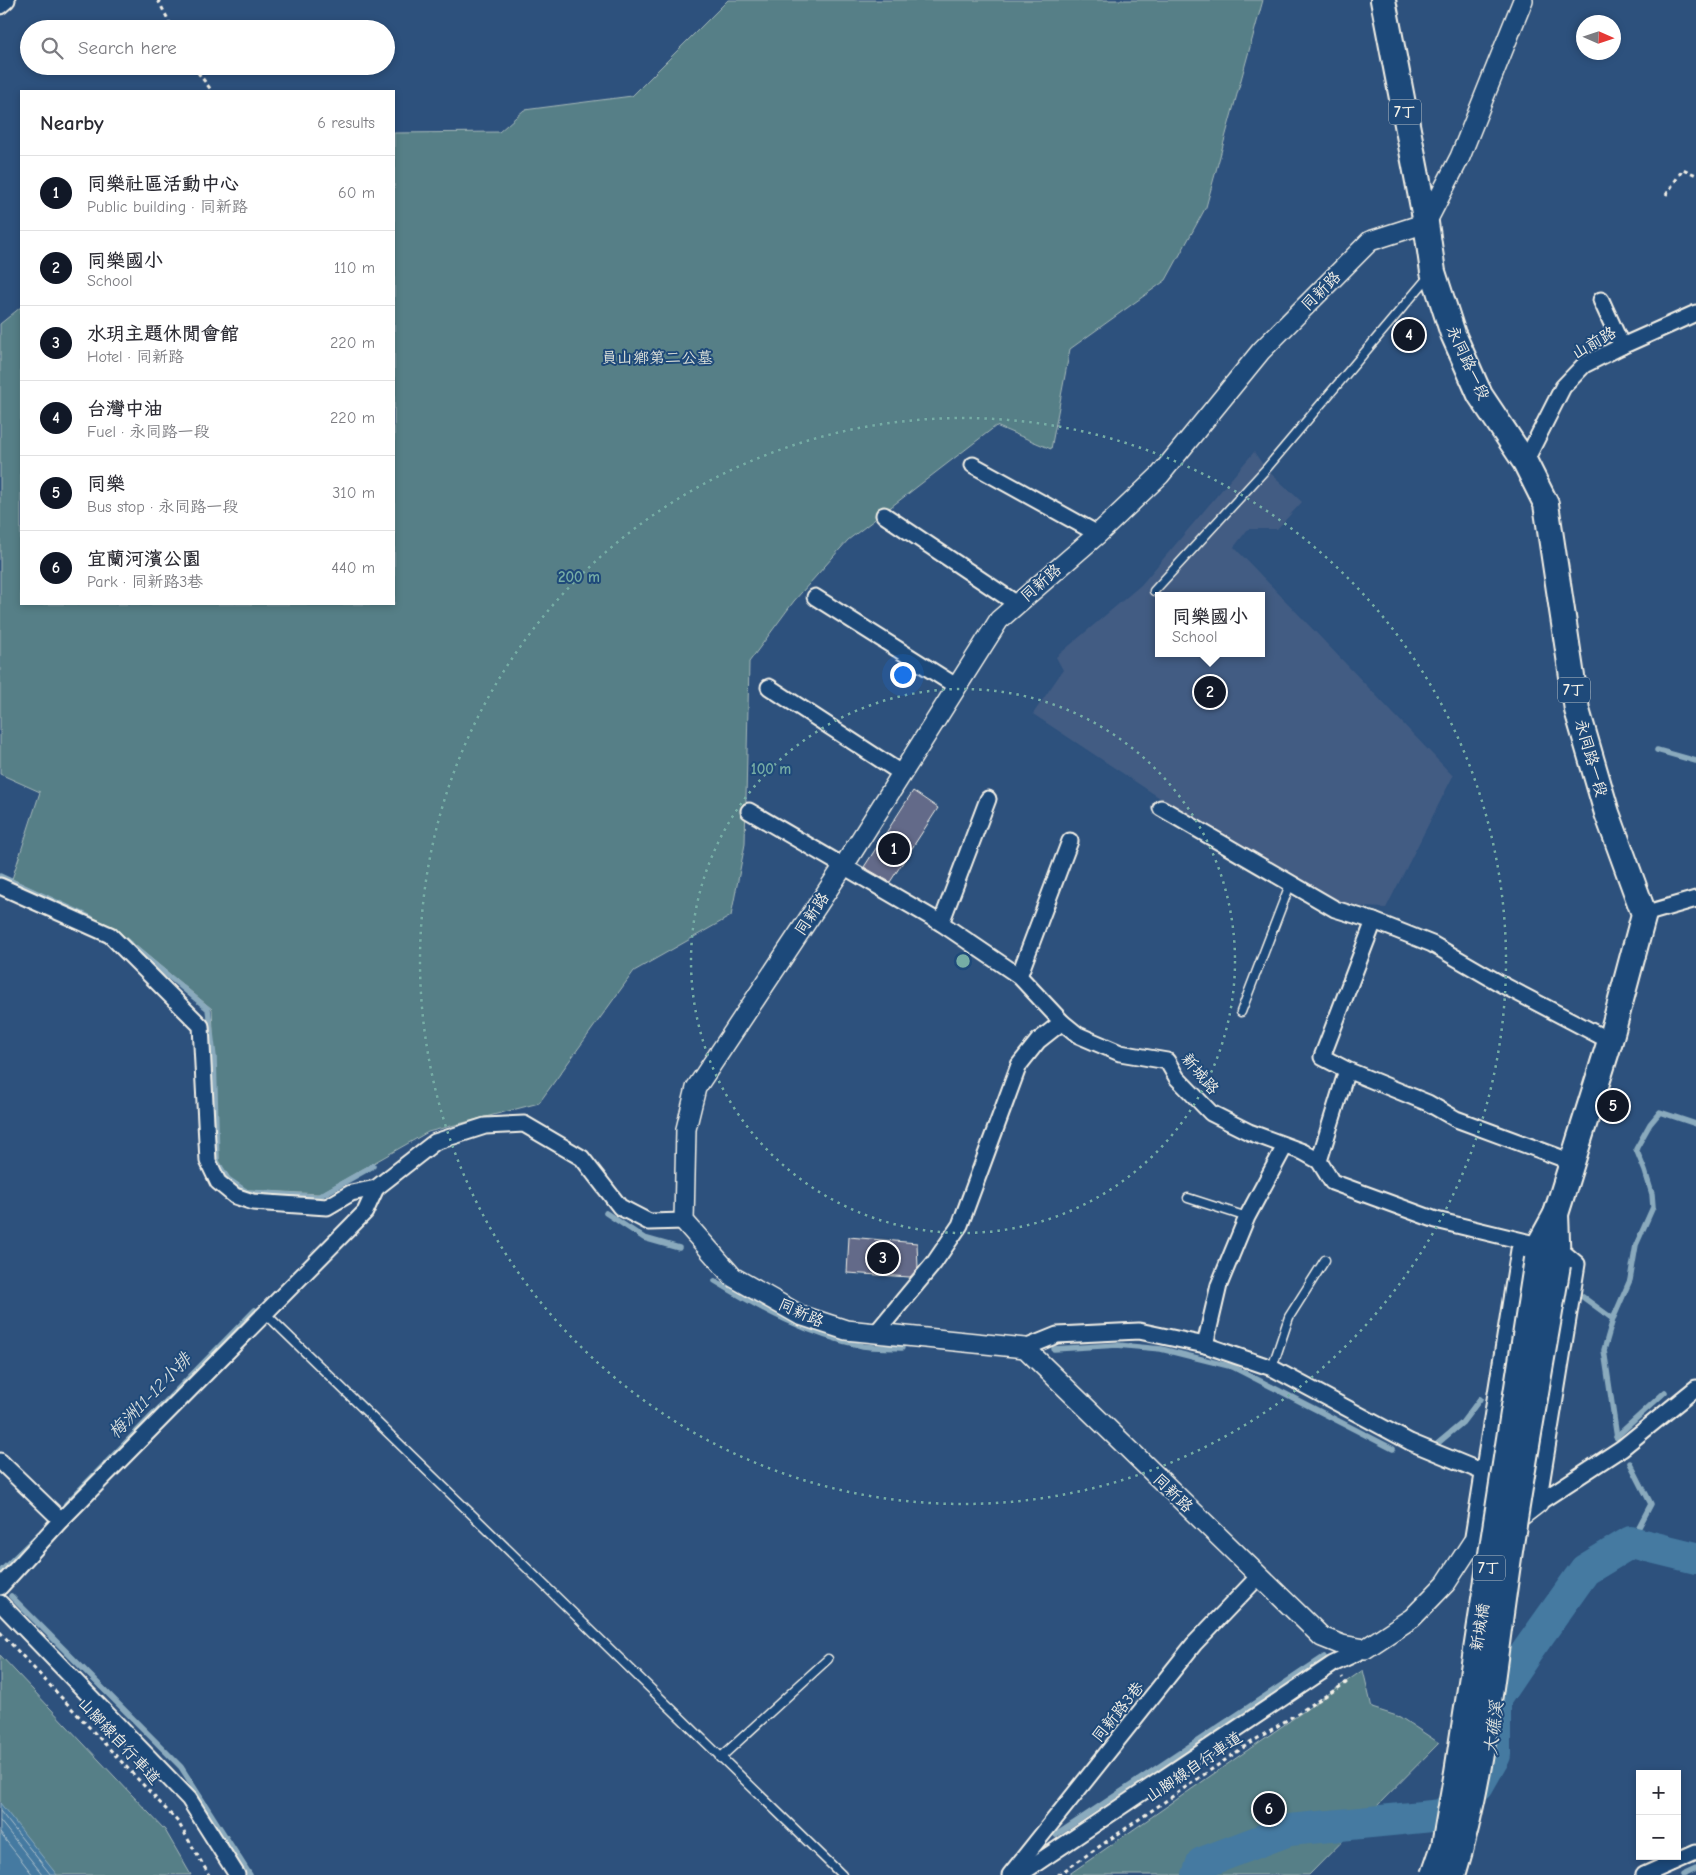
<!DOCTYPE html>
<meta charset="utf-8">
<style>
body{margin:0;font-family:"Comic Neue","LXGW WenKai TC",sans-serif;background:#f2f2f3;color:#2b2b33}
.controls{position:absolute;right:15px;bottom:15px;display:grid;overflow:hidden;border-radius:0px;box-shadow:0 2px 8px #0003}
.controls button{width:45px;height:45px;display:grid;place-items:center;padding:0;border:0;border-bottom:1px solid #e1e1e2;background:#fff;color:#2b2b33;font:25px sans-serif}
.compass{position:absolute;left:1576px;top:15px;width:45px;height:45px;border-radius:50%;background:#fff;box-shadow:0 2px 8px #0003;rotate:93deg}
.you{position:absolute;left:902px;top:674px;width:18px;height:18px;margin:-12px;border:4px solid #fff;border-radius:50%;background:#1a73e8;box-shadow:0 0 0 8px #1a73e833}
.badge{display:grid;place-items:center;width:32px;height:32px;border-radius:50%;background:#111827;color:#fff;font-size:16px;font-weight:700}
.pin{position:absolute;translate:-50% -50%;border:2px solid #fff;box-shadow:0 1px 5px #0006}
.popup{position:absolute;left:1155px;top:592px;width:110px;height:65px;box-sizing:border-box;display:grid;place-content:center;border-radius:0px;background:#fff;filter:drop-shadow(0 1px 4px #0005);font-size:16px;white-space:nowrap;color:#7c7c81}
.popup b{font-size:19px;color:#2b2b33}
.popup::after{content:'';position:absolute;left:50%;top:100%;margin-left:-10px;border:10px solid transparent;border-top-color:#fff}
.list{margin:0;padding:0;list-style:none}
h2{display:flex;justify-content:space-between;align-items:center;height:65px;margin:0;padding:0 20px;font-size:21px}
h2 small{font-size:16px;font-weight:400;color:#7c7c81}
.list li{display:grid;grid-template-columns:32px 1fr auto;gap:15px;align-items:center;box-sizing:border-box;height:75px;padding:0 20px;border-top:1px solid #e1e1e2}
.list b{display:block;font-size:19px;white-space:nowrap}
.list p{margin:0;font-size:16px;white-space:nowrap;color:#7c7c81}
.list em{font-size:16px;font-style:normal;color:#7c7c81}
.icon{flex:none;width:28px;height:28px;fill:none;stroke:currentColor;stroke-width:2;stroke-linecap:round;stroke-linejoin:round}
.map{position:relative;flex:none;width:1696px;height:1875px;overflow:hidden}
.search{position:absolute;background:#fff;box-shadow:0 2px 8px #0003;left:20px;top:20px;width:375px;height:55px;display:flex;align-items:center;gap:12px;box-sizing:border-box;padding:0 18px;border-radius:28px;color:#7c7c81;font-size:19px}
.panel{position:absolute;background:#fff;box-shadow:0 2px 8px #0003;left:20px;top:90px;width:375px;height:515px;border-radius:0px}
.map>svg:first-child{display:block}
</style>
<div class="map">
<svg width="1696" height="1875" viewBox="0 0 1696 1875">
<rect width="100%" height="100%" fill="#2d517d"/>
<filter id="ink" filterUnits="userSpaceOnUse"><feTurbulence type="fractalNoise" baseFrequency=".02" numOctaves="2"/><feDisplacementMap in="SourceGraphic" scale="10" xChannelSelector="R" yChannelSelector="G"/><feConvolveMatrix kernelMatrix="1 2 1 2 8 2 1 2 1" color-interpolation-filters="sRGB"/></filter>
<g filter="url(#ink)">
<path fill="#425c83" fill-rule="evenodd" d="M1254,452L1266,469L1302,502L1277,529H1248L1234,547L1453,776L1386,908L1344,906L1157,796L1033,714L1063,670L1056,657L1141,585ZM1159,596H1261V653H1159Z"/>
<g fill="#567f87" stroke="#a5b8b8">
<path d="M728,0H1263L1206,207L1166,280L1070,349L1051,449L996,426L848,540L794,601L749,662L745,844L731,916L634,971L539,1103L428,1132L319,1194L248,1190L229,1178L219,1160L212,1009L113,927L12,879L40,792L0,774V324L21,307V604H394V133L499,132L524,110L632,96Z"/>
<path d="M0,1655L165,1830L191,1875H0Z"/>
<path d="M1363,1670L1372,1708L1400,1717L1439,1743L1309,1875H1068Z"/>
</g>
<path fill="#447aa1" stroke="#8aaabd" d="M0,1803L57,1875H0Z"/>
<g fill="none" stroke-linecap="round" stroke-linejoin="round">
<g stroke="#aec1cc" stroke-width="1">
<path d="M0,1811L51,1875"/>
<path d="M0,1821L43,1875"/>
<path d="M0,1833L33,1875"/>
</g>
<g stroke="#8aaabd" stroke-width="5.5">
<path d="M1657,750L1696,761"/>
<path d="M0,876L91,918"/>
<path d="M118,934L208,1009L214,1057L217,1162L228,1179L247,1192L318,1197L373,1166"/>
<path d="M606,1213L644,1238L679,1248"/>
<path d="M715,1281C761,1309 809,1335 863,1346C876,1348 889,1347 902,1348"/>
<path d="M1580,1295L1613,1319L1630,1280L1636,1245L1653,1207L1652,1194L1645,1171L1636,1149L1650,1124L1660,1112L1696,1124"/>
<path d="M1613,1319L1604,1350L1617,1438"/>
<path d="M1054,1349L1117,1345L1161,1349L1233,1367L1393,1449"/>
<path d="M1616,1437L1665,1392"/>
<path d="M1431,1449L1462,1423L1480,1399"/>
<path d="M1630,1463L1651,1504L1631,1542"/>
<path d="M66,1504L255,1310"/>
<path d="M0,1572L39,1534"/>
<path d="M11,1596L181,1767L250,1875"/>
<path d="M1056,1835L1324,1657"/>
<path d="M1683,1875L1696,1869"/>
</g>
<path stroke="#447aa1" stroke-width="32" d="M1198,1875L1202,1863L1289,1830L1442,1815L1478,1785L1495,1755V1699L1526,1653L1585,1570L1631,1542L1696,1558"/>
</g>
<g fill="#646b89" stroke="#f4f1e8">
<path d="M913,791L938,808L890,882L864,867Z"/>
<path d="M849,1237L917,1243L918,1268L910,1277L847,1273Z"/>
</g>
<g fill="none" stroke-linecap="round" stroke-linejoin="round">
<defs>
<g id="service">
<path d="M1154,591L1266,469L1430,275"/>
<path d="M1241,1012L1291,882"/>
<path d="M1188,1198L1247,1217"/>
<path d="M265,1313L842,1875"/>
<path d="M1272,1368L1289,1317L1325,1260"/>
<path d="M720,1758L828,1659"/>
</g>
<g id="minor">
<path d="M0,6L7,0"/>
<path d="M1601,300L1622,346"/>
<path d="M1525,462L1563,387L1584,365L1622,346L1696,313"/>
<path d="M973,465L1098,534"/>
<path d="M884,515L1017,604"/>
<path d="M815,597L956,686"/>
<path d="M769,687L901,773"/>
<path d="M1161,808L1335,909L1374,921L1432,944L1501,984L1610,1041"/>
<path d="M749,811L941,923L1019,976L1062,1022L1078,1035L1120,1053L1167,1061L1177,1078L1211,1113L1249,1132L1303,1152L1319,1161L1332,1182L1436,1220L1539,1245L1557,1247L1577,1264L1538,1503"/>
<path d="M0,886L110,935L201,1026L208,1161L218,1182L235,1196L253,1202L327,1207L351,1193L376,1188L435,1142L485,1126L524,1124L582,1158L620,1207L649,1222L684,1221"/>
<path d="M1644,914L1696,899"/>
<path d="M1374,921L1322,1057L1347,1070L1428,1103L1456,1119L1572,1162"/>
<path d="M941,923L988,799"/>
<path d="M1019,976L1070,841"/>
<path d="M1319,1161L1347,1070"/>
<path d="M876,1333L934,1263L960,1225L1019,1065L1038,1041L1062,1022"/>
<path d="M1205,1345L1219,1285L1247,1217L1285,1146"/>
<path d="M1025,1348L1057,1335L1139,1331L1205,1345L1272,1368L1410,1442L1483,1472"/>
<path d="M0,1461L61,1520"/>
<path d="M1538,1503L1622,1448L1696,1388"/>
<path d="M1472,1543L1519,1250L1538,1245"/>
<path d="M0,1587L61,1520L365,1212L376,1188"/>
<path d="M0,1603L189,1799L237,1875"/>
<path d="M1010,1875L1194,1644L1259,1576"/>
<path d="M1019,1875L1333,1664L1365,1649"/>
<path d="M1644,1875L1696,1852"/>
</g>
<path id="tertiary" d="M1523,0L1460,157L1426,223L1370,241L1261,351L1160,475L1098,534L999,620L843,867L696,1088L686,1129L684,1221L733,1277L800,1315L846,1330L1025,1348L1322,1637L1342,1645L1365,1649L1412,1618L1446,1583L1472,1543L1507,1527L1538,1503"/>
<g id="primary">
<path d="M1383,0L1426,223L1433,272L1453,334L1480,395L1525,462L1546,504L1577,710L1607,813L1644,914L1610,1041L1556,1214L1539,1245L1537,1259"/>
<path d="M1556,1214L1558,1265"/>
</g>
</defs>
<use href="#service" stroke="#f4f1e8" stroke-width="11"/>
<use href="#minor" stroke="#f4f1e8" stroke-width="19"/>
<use href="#tertiary" stroke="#f4f1e8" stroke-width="22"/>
<use href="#primary" stroke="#f4f1e8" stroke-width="28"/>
<g stroke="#f4f1e8" stroke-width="3" stroke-dasharray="4 4" stroke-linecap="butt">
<path d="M158,0L173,29"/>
<path d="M193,66L212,91"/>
<path d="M1666,195L1683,169L1696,175"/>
<path d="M0,1632L178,1822L209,1875"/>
<path d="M1058,1875L1247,1745L1346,1683L1342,1677"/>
</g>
<use href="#service" stroke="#1f4a7a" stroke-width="8"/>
<use href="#minor" stroke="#1f4a7a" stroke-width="15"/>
<use href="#tertiary" stroke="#1f4a7a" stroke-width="19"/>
<use href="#primary" stroke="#1f4a7a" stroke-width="24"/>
<defs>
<g id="primary-bridge">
<path d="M1434,1875L1444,1846L1457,1772L1537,1259"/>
<path d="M1453,1875C1482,1782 1491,1682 1505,1585C1520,1478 1540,1372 1558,1265"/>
</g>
</defs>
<use href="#primary-bridge" stroke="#f4f1e8" stroke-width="28" stroke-linecap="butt"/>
<use href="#primary-bridge" stroke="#1f4a7a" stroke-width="24"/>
</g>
</g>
<g fill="none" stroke="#76ada5" stroke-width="2.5" stroke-dasharray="2.5 5">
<circle cx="963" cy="961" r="272"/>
<circle cx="963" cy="961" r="543"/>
</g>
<g text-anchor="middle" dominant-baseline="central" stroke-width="4" stroke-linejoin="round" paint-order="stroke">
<g fill="#1f4a7a" stroke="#b4bfc7" stroke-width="1">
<rect x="1389" y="99.5" width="32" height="25" rx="4"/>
<rect x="1558" y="677.5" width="32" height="25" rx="4"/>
<rect x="1473" y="1555.5" width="32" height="25" rx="4"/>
</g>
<g font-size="15" font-weight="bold" fill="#f4f1e8">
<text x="1405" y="112">7丁</text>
<text x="1574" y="690">7丁</text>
<text x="1489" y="1568">7丁</text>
</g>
<g font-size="16" fill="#f4f1e8" stroke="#1f4a7a">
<text transform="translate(1321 291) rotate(-45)">同新路</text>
<text transform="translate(1594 343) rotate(-30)">山前路</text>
<text transform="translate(1468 363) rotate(65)">永同路一段</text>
<text transform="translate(1041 583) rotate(-41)">同新路</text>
<text transform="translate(1591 758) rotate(74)">永同路一段</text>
<text transform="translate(812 914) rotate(-56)">同新路</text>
<text transform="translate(1200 1074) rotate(50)">新城路</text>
<text transform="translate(801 1313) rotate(24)">同新路</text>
<text transform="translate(1173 1493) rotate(44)">同新路</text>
<text transform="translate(1480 1627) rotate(-81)">新城橋</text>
<text transform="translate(1118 1712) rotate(-51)">同新路3巷</text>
<text transform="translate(119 1741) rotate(47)">山腳線自行車道</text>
<text transform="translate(1194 1767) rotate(-34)">山腳線自行車道</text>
</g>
<g font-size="16" fill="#dce0d9" stroke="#1f4a7a">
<text x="657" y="358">員山鄉第二公墓</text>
</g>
<g font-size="18" font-style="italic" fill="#dadfdd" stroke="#1f4a7a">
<text transform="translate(150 1396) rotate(-46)">梅洲11-12小排</text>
<text transform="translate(1494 1728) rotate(-83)">大礁溪</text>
</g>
</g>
<circle cx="963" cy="961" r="8" fill="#76ada5" stroke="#1f4a7a" stroke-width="2.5"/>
<g font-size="15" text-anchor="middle" font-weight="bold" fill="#76ada5" stroke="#1f4a7a" stroke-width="4" stroke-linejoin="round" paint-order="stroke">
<text x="579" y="582">200 m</text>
<text x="771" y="774">100 m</text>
</g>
</svg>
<div class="controls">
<button>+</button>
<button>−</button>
</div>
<svg class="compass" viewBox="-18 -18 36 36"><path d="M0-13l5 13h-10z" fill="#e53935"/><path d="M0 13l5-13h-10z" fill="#7c7c81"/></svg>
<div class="you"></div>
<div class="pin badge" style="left:894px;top:849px">1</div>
<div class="pin badge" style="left:1210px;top:692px">2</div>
<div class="popup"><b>同樂國小</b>School</div>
<div class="pin badge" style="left:883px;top:1258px">3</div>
<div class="pin badge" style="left:1409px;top:335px">4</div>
<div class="pin badge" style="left:1613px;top:1106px">5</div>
<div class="pin badge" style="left:1269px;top:1809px">6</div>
<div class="search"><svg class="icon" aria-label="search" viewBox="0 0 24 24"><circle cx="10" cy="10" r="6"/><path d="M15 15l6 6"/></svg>Search here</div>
<section class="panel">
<h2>Nearby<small>6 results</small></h2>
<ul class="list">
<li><span class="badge">1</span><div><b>同樂社區活動中心</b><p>Public building · 同新路</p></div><em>60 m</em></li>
<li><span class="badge">2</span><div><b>同樂國小</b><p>School</p></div><em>110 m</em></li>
<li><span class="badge">3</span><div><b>水玥主題休閒會館</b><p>Hotel · 同新路</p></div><em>220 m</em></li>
<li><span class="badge">4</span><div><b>台灣中油</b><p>Fuel · 永同路一段</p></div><em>220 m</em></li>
<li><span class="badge">5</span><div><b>同樂</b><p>Bus stop · 永同路一段</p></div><em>310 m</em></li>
<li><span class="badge">6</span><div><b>宜蘭河濱公園</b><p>Park · 同新路3巷</p></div><em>440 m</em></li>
</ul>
</section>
</div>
